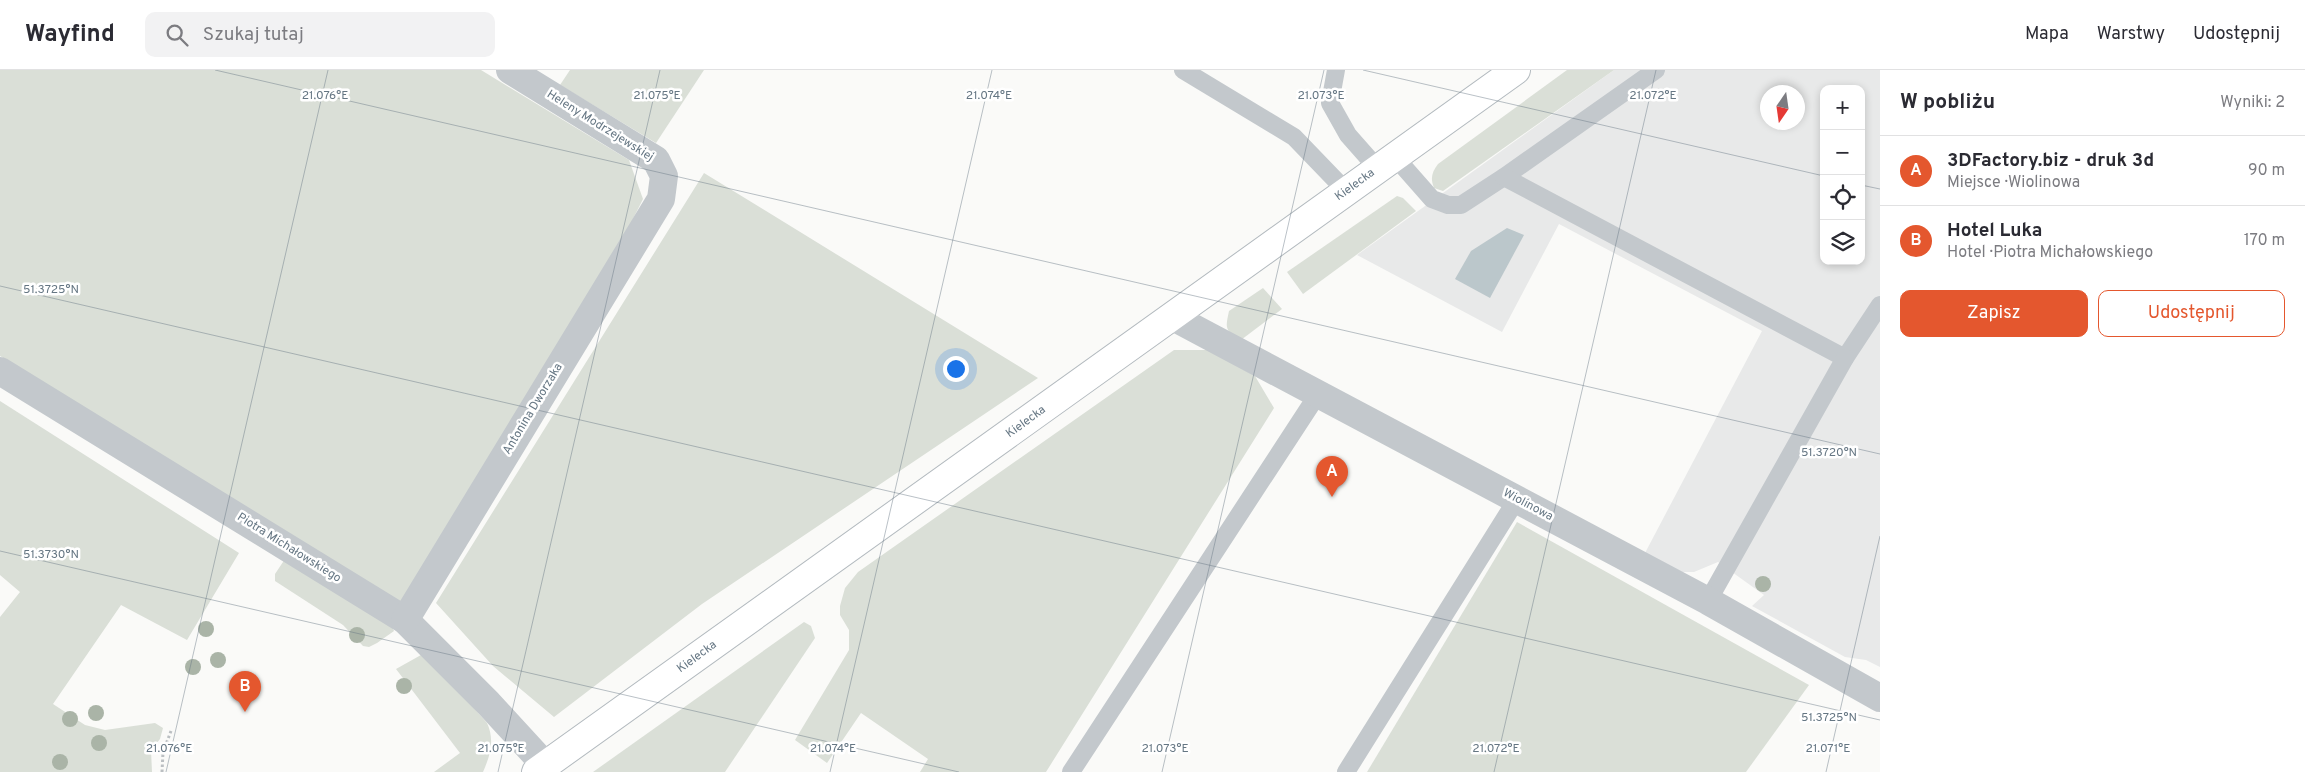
<!DOCTYPE html>
<html lang="pl">
<meta charset="utf-8">
<style>
body{margin:0;font-family:Overpass,sans-serif;background:#f2f2f3;color:#2b2b33}
.controls{position:absolute;right:15px;top:15px;display:grid;overflow:hidden;border-radius:10px;box-shadow:0 2px 8px #0003}
.controls button{width:45px;height:45px;display:grid;place-items:center;padding:0;border:0;border-bottom:1px solid #e1e1e2;background:#fff;color:#2b2b33;font:25px sans-serif}
.compass{position:absolute;left:1760px;top:15px;width:45px;height:45px;border-radius:50%;background:#fff;box-shadow:0 2px 8px #0003;rotate:193deg}
.you{position:absolute;left:955px;top:298px;width:18px;height:18px;margin:-12px;border:4px solid #fff;border-radius:50%;background:#1a73e8;box-shadow:0 0 0 8px #1a73e833}
.badge{display:grid;place-items:center;width:32px;height:32px;border-radius:50%;background:#e4572e;color:#fff;font-size:16px;font-weight:700}
.pin{position:absolute;translate:-50% -41px;filter:drop-shadow(0 1px 2px #0008)}
.pin::after{content:'';position:absolute;top:26px;width:18px;height:15px;background:inherit;clip-path:polygon(0 0,100% 0,50% 100%)}
.list{margin:0;padding:0;list-style:none}
h2{display:flex;justify-content:space-between;align-items:center;height:65px;margin:0;padding:0 20px;font-size:21px}
h2 small{font-size:16px;font-weight:400;color:#7c7c81}
.list li{display:grid;grid-template-columns:32px 1fr auto;gap:15px;align-items:center;box-sizing:border-box;height:70px;padding:0 20px;border-top:1px solid #e1e1e2}
.list b{display:block;font-size:19px;white-space:nowrap}
.list p{margin:0;font-size:16px;white-space:nowrap;color:#7c7c81}
.list em{font-size:16px;font-style:normal;color:#7c7c81}
.actions{display:flex;gap:10px;padding:15px 20px}
.actions a{flex:1;padding:11px 0;border:1px solid #e4572e;border-radius:10px;text-align:center;font-size:18px;color:#e4572e}
.actions .main{background:#e4572e;color:#fff}
.icon{flex:none;width:28px;height:28px;fill:none;stroke:currentColor;stroke-width:2;stroke-linecap:round;stroke-linejoin:round}
.map{position:relative;flex:none;width:1880px;height:702px;overflow:hidden}
header{display:flex;align-items:center;gap:30px;box-sizing:border-box;height:70px;padding:0 25px;background:#fff;border-bottom:1px solid #e1e1e2}
header strong{font-size:24px}
nav{display:flex;gap:28px;margin-inline-start:auto;font-size:18px}
.search{width:350px;height:45px;background:#f2f2f3;display:flex;align-items:center;gap:12px;box-sizing:border-box;padding:0 18px;border-radius:10px;color:#7c7c81;font-size:19px}
main{display:flex}
aside{flex:1;background:#fff}
.map>svg:first-child{display:block}
</style>
<header>
<strong>Wayfind</strong>
<div class="search"><svg class="icon" aria-label="search" viewBox="0 0 24 24"><circle cx="10" cy="10" r="6"/><path d="M15 15l6 6"/></svg>Szukaj tutaj</div>
<nav><a>Mapa</a><a>Warstwy</a><a>Udostępnij</a></nav>
</header>
<main>
<div class="map">
<svg width="1880" height="702" viewBox="0 0 1880 702">
<rect width="100%" height="100%" fill="#fafaf8"/>
<path fill="#e8e9e9" fill-rule="evenodd" d="M1614,0H1880V597L1866,590L1845,587L1752,536L1764,525L1718,492L1694,502H1682L1645,483L1762,261L1559,154L1502,262L1357,185ZM1824,19H1861V191H1824ZM1768,22H1798V52H1768Z"/>
<g fill="#dadfd7">
<path d="M0,0H481L629,90L643,129L626,163L399,538L0,286Z"/>
<path d="M570,0H704L656,73L560,15Z"/>
<path d="M1567,0H1614L1443,121L1434,118C1430,108 1432,102 1438,94Z"/>
<path d="M704,103L1038,308L702,534L554,647L493,596L436,533Z"/>
<path d="M1397,126L1403,128L1416,141L1303,224L1287,202Z"/>
<path d="M1263,218L1282,239L1241,270C1225,261 1225,259 1229,241Z"/>
<path d="M1174,280H1208L1255,306L1274,338L1046,702H920L928,689L861,643L827,693L795,670L849,580V560L840,545V536L845,518L858,502Z"/>
<path d="M0,331L239,483L187,570L121,535L53,634L85,655L105,660L155,653L163,658L160,669L151,680L152,702H0V547L20,522L0,505Z"/>
<path d="M1517,452L1809,615L1746,702H1367Z"/>
<path d="M285,489L391,554L394,561L377,573L369,577L363,576L343,555L275,511V504Z"/>
<path d="M804,552L811,556L815,568L725,702H593Z"/>
<path d="M421,585L428,586L487,653C495,670 490,686 483,702H434L460,683L396,599Z"/>
</g>
<path fill="#bbc7cb" d="M1507,158L1524,165L1490,228L1455,209L1471,181Z"/>
<g fill="none" stroke-linecap="round" stroke-linejoin="round">
<defs>
<path id="secondary" d="M536,702L1516,0"/>
</defs>
<use href="#secondary" stroke="#b3babf" stroke-width="30"/>
<path stroke="#bbbfc2" stroke-width="3" stroke-dasharray="2.5 2.5" stroke-linecap="butt" d="M162,702L163,682L171,661"/>
<g stroke="#c3c8cc" stroke-width="18">
<path d="M1183,0L1294,67L1347,122"/>
<path d="M1336,0L1330,33L1348,65L1378,99"/>
<path d="M1395,87L1432,129L1448,135H1461L1504,107L1656,0"/>
<path d="M1504,107L1845,288L1880,235"/>
<path d="M1708,531L1845,288"/>
<path d="M1071,702L1318,324"/>
<path d="M1346,702L1517,429"/>
</g>
<g stroke="#c3c8cc" stroke-width="28">
<path d="M1173,247L1708,531L1880,628"/>
<path d="M0,301L405,550L488,633L545,695"/>
<path d="M405,550L661,129L664,106L656,90L510,0"/>
</g>
<use href="#secondary" stroke="#fff" stroke-width="28"/>
</g>
<g fill="#aab4a7">
<circle cx="1763" cy="514" r="8"/>
<circle cx="206" cy="559" r="8"/>
<circle cx="357" cy="565" r="8"/>
<circle cx="218" cy="590" r="8"/>
<circle cx="193" cy="597" r="8"/>
<circle cx="404" cy="616" r="8"/>
<circle cx="96" cy="643" r="8"/>
<circle cx="70" cy="649" r="8"/>
<circle cx="99" cy="673" r="8"/>
<circle cx="60" cy="692" r="8"/>
</g>
<path fill="none" stroke="#657683" stroke-width="1" stroke-opacity="0.45" d="M215,0L1880,384M1363,0L1824,106M1861,115L1880,119M0,216L1880,650M0,481L959,702M166,702L328,0M498,702L660,0M830,702L992,0M1162,702L1324,0M1494,702L1656,0M1826,702L1880,466"/>
<g text-anchor="middle" dominant-baseline="central" stroke-width="5" stroke-linejoin="round" paint-order="stroke">
<g font-size="12" fill="#657683" stroke="#fff">
<text transform="translate(600 56) rotate(32)">Heleny Modrzejewskiej</text>
<text transform="translate(1355 115) rotate(-36)">Kielecka</text>
<text transform="translate(533 339) rotate(-59)">Antonina Dworzaka</text>
<text transform="translate(1026 352) rotate(-36)">Kielecka</text>
<text transform="translate(1528 435) rotate(28)">Wiolinowa</text>
<text transform="translate(289 478) rotate(32)">Piotra Michałowskiego</text>
<text transform="translate(697 587) rotate(-36)">Kielecka</text>
</g>
</g>
<g font-size="12" text-anchor="middle" fill="#657683" stroke="#fff" stroke-width="5" stroke-linejoin="round" paint-order="stroke">
<text x="325" y="29">21.076°E</text>
<text x="657" y="29">21.075°E</text>
<text x="989" y="29">21.074°E</text>
<text x="1321" y="29">21.073°E</text>
<text x="1653" y="29">21.072°E</text>
<text x="51" y="223">51.3725°N</text>
<text x="1829" y="386">51.3720°N</text>
<text x="51" y="488">51.3730°N</text>
<text x="1829" y="651">51.3725°N</text>
<text x="169" y="682">21.076°E</text>
<text x="501" y="682">21.075°E</text>
<text x="833" y="682">21.074°E</text>
<text x="1165" y="682">21.073°E</text>
<text x="1496" y="682">21.072°E</text>
<text x="1828" y="682">21.071°E</text>
</g>
</svg>
<div class="controls">
<button>+</button>
<button>−</button>
<button><svg class="icon" aria-label="locate" viewBox="0 0 24 24"><circle cx="12" cy="12" r="6"/><path d="M12 2v4M12 18v4M2 12h4M18 12h4"/></svg></button>
<button><svg class="icon" aria-label="layers" viewBox="0 0 24 24"><path d="M12 4l9 5-9 5-9-5zM3 14l9 5 9-5"/></svg></button>
</div>
<svg class="compass" viewBox="-18 -18 36 36"><path d="M0-13l5 13h-10z" fill="#e53935"/><path d="M0 13l5-13h-10z" fill="#7c7c81"/></svg>
<div class="you"></div>
<div class="pin badge" style="left:1332px;top:427px">A</div>
<div class="pin badge" style="left:245px;top:642px">B</div>
</div>
<aside>
<h2>W pobliżu<small>Wyniki: 2</small></h2>
<ul class="list">
<li><span class="badge">A</span><div><b>3DFactory.biz - druk 3d</b><p>Miejsce · Wiolinowa</p></div><em>90 m</em></li>
<li><span class="badge">B</span><div><b>Hotel Luka</b><p>Hotel · Piotra Michałowskiego</p></div><em>170 m</em></li>
</ul>
<div class="actions"><a class="main">Zapisz</a><a>Udostępnij</a></div>
</aside>
</main>
